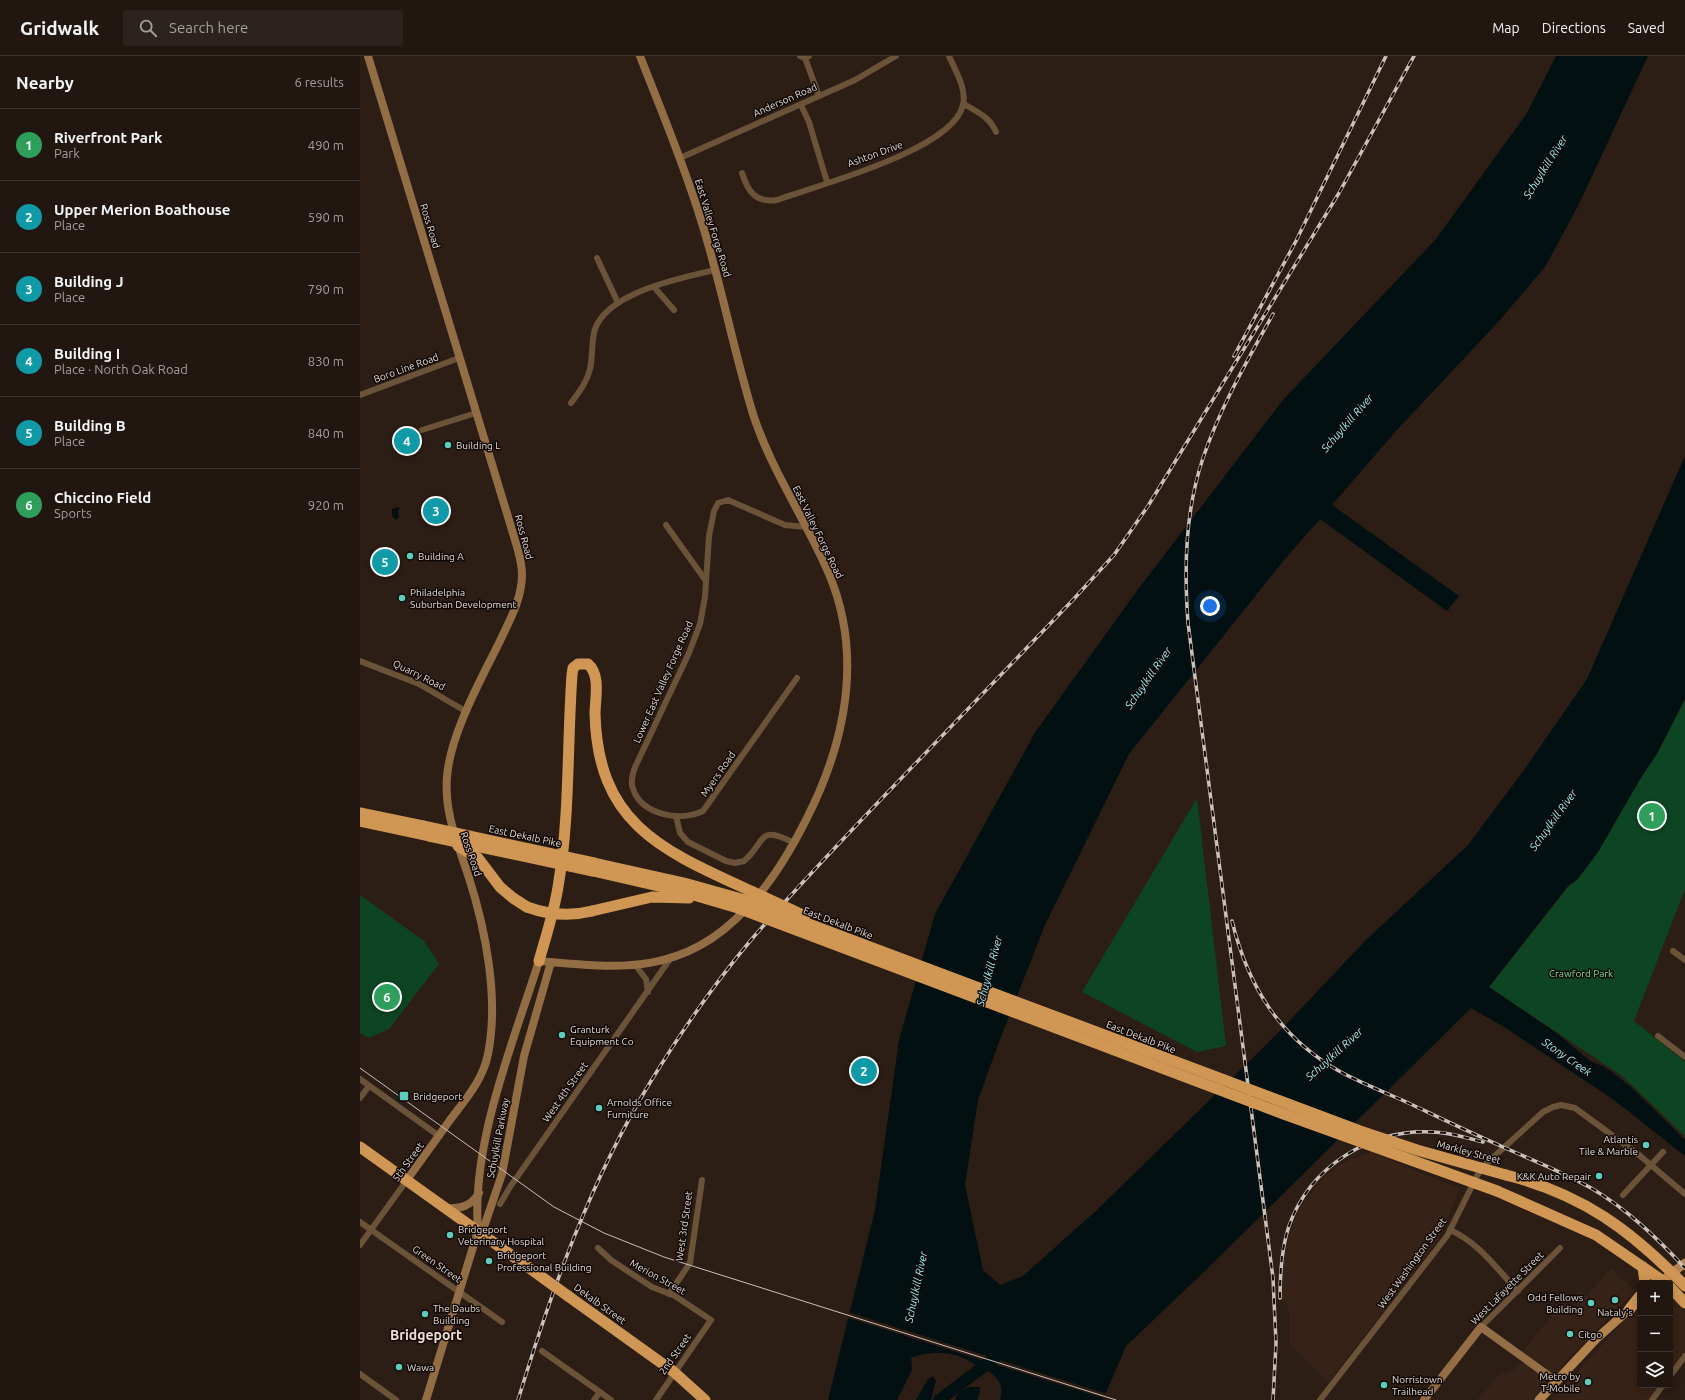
<!DOCTYPE html>
<meta charset="utf-8">
<style>
body{margin:0;font-family:Ubuntu,sans-serif;background:#2d231e;color:#f1f3f6}
.controls{position:absolute;right:12px;bottom:12px;display:grid;overflow:hidden;border-radius:4px;box-shadow:0 2px 10px #0003}
.controls button{width:36px;height:36px;display:grid;place-items:center;padding:0;border:0;border-bottom:1px solid #3e3530;background:#211610;color:#f1f3f6;font:20px sans-serif}
.you{position:absolute;left:850px;top:550px;width:14px;height:14px;margin:-10px;border:3px solid #fff;border-radius:50%;background:#1a73e8;box-shadow:0 0 0 6px #1a73e833}
.badge{display:grid;place-items:center;width:26px;height:26px;border-radius:50%;background:#7c3aed;color:#fff;font-size:13px;font-weight:700}
.pin{position:absolute;translate:-50% -50%;border:2px solid #fff;box-shadow:0 1px 4px #0006}
.list{margin:0;padding:0;list-style:none}
h2{display:flex;justify-content:space-between;align-items:center;height:52px;margin:0;padding:0 16px;font-size:17px}
h2 small{font-size:13px;font-weight:400;color:#a29f9f}
.list li{display:grid;grid-template-columns:26px 1fr auto;gap:12px;align-items:center;box-sizing:border-box;height:72px;padding:0 16px;border-top:1px solid #3e3530}
.list b{display:block;font-size:15px;white-space:nowrap}
.list p{margin:0;font-size:13px;white-space:nowrap;color:#a29f9f}
.list em{font-size:13px;font-style:normal;color:#a29f9f}
.icon{flex:none;width:22px;height:22px;fill:none;stroke:currentColor;stroke-width:2;stroke-linecap:round;stroke-linejoin:round}
.map{position:relative;flex:none;width:1325px;height:1344px;overflow:hidden}
header{display:flex;align-items:center;gap:24px;box-sizing:border-box;height:56px;padding:0 20px;background:#211610;border-bottom:1px solid #3e3530}
header strong{font-size:19px}
nav{display:flex;gap:22px;margin-inline-start:auto;font-size:14px}
.search{width:280px;height:36px;background:#2d231e;display:flex;align-items:center;gap:10px;box-sizing:border-box;padding:0 14px;border-radius:4px;color:#a29f9f;font-size:15px}
main{display:flex}
aside{flex:1;background:#211610}
.map>svg:first-child{display:block}
</style>
<header>
<strong>Gridwalk</strong>
<div class="search"><svg class="icon" aria-label="search" viewBox="0 0 24 24"><circle cx="10" cy="10" r="6"/><path d="M15 15l6 6"/></svg>Search here</div>
<nav><a>Map</a><a>Directions</a><a>Saved</a></nav>
</header>
<main>
<aside>
<h2>Nearby<small>6 results</small></h2>
<ul class="list">
<li><span class="badge" style="background:#2e9e5b">1</span><div><b>Riverfront Park</b><p>Park</p></div><em>490 m</em></li>
<li><span class="badge" style="background:#0f9aa8">2</span><div><b>Upper Merion Boathouse</b><p>Place</p></div><em>590 m</em></li>
<li><span class="badge" style="background:#0f9aa8">3</span><div><b>Building J</b><p>Place</p></div><em>790 m</em></li>
<li><span class="badge" style="background:#0f9aa8">4</span><div><b>Building I</b><p>Place · North Oak Road</p></div><em>830 m</em></li>
<li><span class="badge" style="background:#0f9aa8">5</span><div><b>Building B</b><p>Place</p></div><em>840 m</em></li>
<li><span class="badge" style="background:#2e9e5b">6</span><div><b>Chiccino Field</b><p>Sports</p></div><em>920 m</em></li>
</ul>
</aside>
<div class="map">
<svg width="1325" height="1344" viewBox="0 0 1325 1344">
<rect width="100%" height="100%" fill="#2c1d15"/>
<g fill="#372217">
<path d="M1011,1096L1098,1132L1097,1139L1079,1182L968,1327L929,1288V1259L927,1247L921,1244L923,1205L930,1177L939,1153L960,1125L980,1108Z"/>
<path d="M1251,1212L1275,1235L1203,1308L1173,1344H1117L1142,1315L1147,1318L1150,1315L1153,1316L1167,1300L1162,1296L1203,1246L1215,1254L1219,1249L1211,1243L1219,1234L1227,1240Z"/>
<path d="M1310,1239L1325,1256V1295L1310,1315Z"/>
<path d="M1280,1252V1329H1299L1288,1344H1192L1258,1271Z"/>
</g>
<g fill="#0d4522">
<path d="M1325,643V833L1274,965L1325,1006V1080L1262,1020L1129,931L1209,830L1217,824L1238,796L1279,725L1298,696Z"/>
<path d="M837,742L866,990L837,996L722,936Z"/>
<path d="M0,839L64,885L79,908L29,973L9,982L0,977Z"/>
</g>
<g fill="#031012">
<path d="M1196,0H1288L1218,150L1185,211L1139,265L1036,375L972,449L1099,540L1087,555L960,463L924,504L769,698L685,869L639,986L618,1044L605,1129L623,1214L640,1229L663,1220L738,1153L917,978L1006,884L1108,789L1164,714L1227,623L1325,400V643L1298,696L1279,725L1238,796L1217,824L1208,830L1129,931L1198,978L1230,1005L1245,1011L1270,1030L1325,1084V1100L1254,1044L1144,971L1111,952L846,1214L766,1290L743,1344H640C646,1324 633,1317 617,1310C612,1307 607,1303 601,1301C587,1295 565,1296 551,1302L552,1314L537,1344H468L515,1154L539,984L575,858L676,675L779,532L923,344L1076,183L1167,57Z"/>
<path d="M38,451L40,452L38,455L39,461L36,464L32,460V453Z"/>
<path d="M573,1320L576,1325L571,1344H556L568,1323Z"/>
<path d="M610,1331H620V1336L617,1344H595L599,1335Z"/>
</g>
<path fill="#2c1d15" d="M488,1256L744,1337L748,1339L746,1343L558,1284L486,1261Z"/>
<g fill="none" stroke-linecap="round" stroke-linejoin="round">
<path stroke="#031012" stroke-width="12" d="M579,1344L635,1302"/>
<g stroke="#6a5339" stroke-width="6">
<path d="M440,0L445,2L449,0"/>
<path d="M445,2L459,40"/>
<path d="M604,48C617,56 630,61 636,76"/>
<path d="M441,49L449,66L467,126"/>
<path d="M320,102L495,24L536,0"/>
<path d="M382,117C388,136 396,147 417,144C458,129 593,94 603,49C607,33 595,14 589,0"/>
<path d="M237,202L258,247"/>
<path d="M294,231L314,254"/>
<path d="M0,339L99,302"/>
<path d="M211,347C219,336 227,326 230,313C233,300 231,286 235,273C248,236 321,222 355,214"/>
<path d="M62,374L116,357"/>
<path d="M306,469L346,525"/>
<path d="M0,605L59,628L107,656"/>
<path d="M437,622L343,755C320,766 282,759 273,733C270,725 273,716 276,709L329,597L340,568L345,541L349,480L354,455L358,447L368,444L425,469L446,471"/>
<path d="M316,760L320,777L328,786L366,805L375,807L384,805C406,787 397,767 434,787"/>
<path d="M1313,895L1325,904"/>
<path d="M276,910L286,923L288,936"/>
<path d="M1298,980L1325,1001"/>
<path d="M0,1023L79,1080"/>
<path d="M0,1042L9,1030"/>
<path d="M1263,1139L1303,1096"/>
<path d="M140,1148L150,1131L310,903"/>
<path d="M0,1166L142,1266"/>
<path d="M1090,1174C1118,1186 1137,1213 1158,1235"/>
<path d="M0,1189L47,1124"/>
<path d="M238,1192L251,1204L269,1216L292,1231L315,1240L351,1264L296,1344"/>
<path d="M309,1238L330,1207L342,1124"/>
<path d="M1121,1271L1200,1192"/>
<path d="M182,1295L251,1344"/>
<path d="M0,1318L36,1344"/>
<path d="M1310,1320L1325,1300"/>
<path d="M234,1344L240,1336"/>
<path d="M960,1344L1087,1180L1118,1118L1128,1106L1183,1056L1193,1051L1201,1049L1215,1052L1279,1099L1325,1138"/>
<path d="M1292,1344L1303,1329"/>
</g>
<g stroke="#936e45" stroke-width="8">
<path d="M8,0L152,474C156,488 162,504 162,518C162,544 149,565 139,587C120,625 90,679 87,721C84,757 98,788 109,822C126,875 139,943 128,998C123,1024 105,1044 90,1064C76,1084 61,1104 47,1124"/>
<path d="M280,0C301,54 323,106 340,161C361,226 373,293 393,358C411,414 446,464 469,518C503,599 486,685 447,762C433,790 417,818 396,842"/>
<path d="M87,1152C101,1153 111,1150 119,1137"/>
<path d="M118,1175L125,1168L142,1118L164,1000L191,906"/>
<path d="M66,1344L118,1175C111,1088 153,987 179,905C263,913 324,919 387,852"/>
<path d="M1064,1344L1121,1271L1196,1325"/>
</g>
<g stroke="#b3834d" stroke-width="9">
<path d="M1307,1221L1325,1207"/>
<path d="M1179,1344L1236,1283L1273,1250"/>
</g>
<g stroke="#d09653" stroke-width="11">
<path d="M0,757L63,770"/>
<path d="M0,765L69,780"/>
<path d="M98,790L118,802L140,831L153,842L167,851"/>
<path d="M234,807L324,827L385,844"/>
<path d="M233,815L320,835L378,852"/>
<path d="M232,855L292,841L329,842"/>
<path d="M179,905C186,880 194,856 198,831C210,761 207,690 212,619L213,612L218,608H228C241,619 235,643 235,658C238,770 304,795 393,836"/>
<path d="M0,1091L168,1211"/>
<path d="M1146,1119C1222,1138 1271,1174 1325,1230"/>
<path d="M1137,1135L1236,1179L1306,1227"/>
<path d="M1283,1211L1285,1227"/>
<path d="M1310,1231L1325,1247"/>
<path d="M208,1240L314,1316L345,1344"/>
<path d="M1269,1254L1280,1240"/>
</g>
<path stroke="#cbc0ba" stroke-width="1" d="M0,1012L194,1151L244,1177L304,1201L756,1344"/>
<defs>
<g id="rail">
<path d="M913,258C887,305 860,352 843,402C825,456 824,512 828,567L913,1222L916,1287L913,1344"/>
<path d="M874,300L936,185L1026,0"/>
<path d="M872,865C888,930 919,981 979,1015C999,1026 1021,1035 1042,1044C1076,1060 1109,1076 1143,1091C1172,1104 1203,1116 1231,1132C1267,1153 1297,1182 1325,1212"/>
<path d="M920,1242C920,1218 921,1193 929,1170C950,1110 1011,1073 1072,1076C1090,1076 1106,1082 1123,1086"/>
<path d="M158,1344C192,1233 230,1125 291,1025C321,976 354,928 391,884C435,833 482,784 529,735C590,672 650,609 711,546L754,499L788,450L979,137L1054,0"/>
</g>
</defs>
<use href="#rail" stroke="#cbc0ba" stroke-width="3.5"/>
<use href="#rail" stroke="#100906" stroke-width="2" stroke-dasharray="6" stroke-linecap="butt"/>
<g stroke="#d09653" stroke-width="11">
<path d="M63,770L234,807"/>
<path d="M69,780L233,815"/>
<path d="M393,836L445,860"/>
<path d="M385,844L1000,1075L1057,1094L1146,1119"/>
<path d="M167,851C189,859 209,861 232,855"/>
<path d="M378,852L921,1057L1137,1135"/>
<path d="M168,1211L208,1240"/>
</g>
</g>
<g fill="#5acebd" stroke="#100906" stroke-width="1.5">
<circle cx="88" cy="389" r="4"/>
<circle cx="50" cy="500" r="4"/>
<circle cx="42" cy="542" r="4"/>
<circle cx="202" cy="979" r="4"/>
<rect x="39" y="1035" width="10" height="10" rx="2"/>
<circle cx="239" cy="1052" r="4"/>
<circle cx="1286" cy="1089" r="4"/>
<circle cx="1239" cy="1120" r="4"/>
<circle cx="90" cy="1179" r="4"/>
<circle cx="129" cy="1205" r="4"/>
<circle cx="1255" cy="1244" r="4"/>
<circle cx="1231" cy="1247" r="4"/>
<circle cx="65" cy="1258" r="4"/>
<circle cx="1210" cy="1278" r="4"/>
<circle cx="39" cy="1311" r="4"/>
<circle cx="1228" cy="1326" r="4"/>
<circle cx="1024" cy="1329" r="4"/>
</g>
<g text-anchor="middle" dominant-baseline="central" stroke-width="3" stroke-linejoin="round" paint-order="stroke">
<g font-size="10" fill="#e3d8d3" stroke="#100906">
<text transform="translate(425 44) rotate(-24)">Anderson Road</text>
<text transform="translate(515 98) rotate(-20)">Ashton Drive</text>
<text transform="translate(70 170) rotate(73)">Ross Road</text>
<text transform="translate(353 172) rotate(73)">East Valley Forge Road</text>
<text transform="translate(46 312) rotate(-20)">Boro Line Road</text>
<text transform="translate(458 476) rotate(64)">East Valley Forge Road</text>
<text transform="translate(164 481) rotate(75)">Ross Road</text>
<text transform="translate(59 619) rotate(26)">Quarry Road</text>
<text transform="translate(303 626) rotate(-66)">Lower East Valley Forge Road</text>
<text transform="translate(358 718) rotate(-55)">Myers Road</text>
<text transform="translate(165 780) rotate(12)">East Dekalb Pike</text>
<text transform="translate(111 798) rotate(71)">Ross Road</text>
<text transform="translate(478 867) rotate(21)">East Dekalb Pike</text>
<text transform="translate(781 981) rotate(21)">East Dekalb Pike</text>
<text transform="translate(205 1036) rotate(-55)">West 4th Street</text>
<text transform="translate(138 1082) rotate(-79)">Schuylkill Parkway</text>
<text transform="translate(1109 1096) rotate(15)">Markley Street</text>
<text transform="translate(48 1106) rotate(-54)">5th Street</text>
<text transform="translate(324 1170) rotate(-82)">West 3rd Street</text>
<text transform="translate(1052 1207) rotate(-54)">West Washington Street</text>
<text transform="translate(77 1208) rotate(35)">Green Street</text>
<text transform="translate(298 1221) rotate(29)">Merion Street</text>
<text transform="translate(1147 1232) rotate(-45)">West Lafayette Street</text>
<text transform="translate(240 1248) rotate(36)">Dekalb Street</text>
<text transform="translate(315 1298) rotate(-55)">2nd Street</text>
</g>
<g font-size="10" fill="#e3d8d3" stroke="#100906" text-anchor="start">
<text x="96" y="389">Building L</text>
<text x="58" y="500">Building A</text>
<text x="50" y="536">Philadelphia<tspan x="50" dy="12">Suburban Development</tspan></text>
<text x="210" y="973">Granturk<tspan x="210" dy="12">Equipment Co</tspan></text>
<text x="53" y="1040">Bridgeport</text>
<text x="247" y="1046">Arnolds Office<tspan x="247" dy="12">Furniture</tspan></text>
<text x="1278" y="1083" text-anchor="end">Atlantis<tspan x="1278" dy="12">Tile &amp; Marble</tspan></text>
<text x="1231" y="1120" text-anchor="end">K&amp;K Auto Repair</text>
<text x="98" y="1173">Bridgeport<tspan x="98" dy="12">Veterinary Hospital</tspan></text>
<text x="137" y="1199">Bridgeport<tspan x="137" dy="12">Professional Building</tspan></text>
<text x="1223" y="1241" text-anchor="end">Odd Fellows<tspan x="1223" dy="12">Building</tspan></text>
<text x="73" y="1252">The Daubs<tspan x="73" dy="12">Building</tspan></text>
<text x="1255" y="1256" text-anchor="middle">Nataly's</text>
<text x="1218" y="1278">Citgo</text>
<text x="47" y="1311">Wawa</text>
<text x="1220" y="1320" text-anchor="end">Metro by<tspan x="1220" dy="12">T-Mobile</tspan></text>
<text x="1032" y="1323">Norristown<tspan x="1032" dy="12">Trailhead</tspan></text>
</g>
<g font-size="10" fill="#7ce098" stroke="#100906">
<text x="1221" y="917">Crawford Park</text>
</g>
<g font-size="11" font-style="italic" fill="#9aeff7" stroke="#100906">
<text transform="translate(1185 111) rotate(-58)">Schuylkill River</text>
<text transform="translate(987 367) rotate(-49)">Schuylkill River</text>
<text transform="translate(788 622) rotate(-55)">Schuylkill River</text>
<text transform="translate(1193 764) rotate(-54)">Schuylkill River</text>
<text transform="translate(629 915) rotate(-75)">Schuylkill River</text>
<text transform="translate(974 998) rotate(-42)">Schuylkill River</text>
<text transform="translate(1207 1001) rotate(35)">Stony Creek</text>
<text transform="translate(556 1231) rotate(-78)">Schuylkill River</text>
</g>
<g font-size="14" font-weight="bold" fill="#f2ddd2" stroke="#100906">
<text x="66" y="1279">Bridgeport</text>
</g>
</g>
</svg>
<div class="controls">
<button>+</button>
<button>−</button>
<button><svg class="icon" aria-label="layers" viewBox="0 0 24 24"><path d="M12 4l9 5-9 5-9-5zM3 14l9 5 9-5"/></svg></button>
</div>
<div class="you"></div>
<div class="pin badge" style="left:1292px;top:760px;background:#2e9e5b">1</div>
<div class="pin badge" style="left:504px;top:1015px;background:#0f9aa8">2</div>
<div class="pin badge" style="left:76px;top:455px;background:#0f9aa8">3</div>
<div class="pin badge" style="left:47px;top:385px;background:#0f9aa8">4</div>
<div class="pin badge" style="left:25px;top:506px;background:#0f9aa8">5</div>
<div class="pin badge" style="left:27px;top:941px;background:#2e9e5b">6</div>
</div>
</main>
